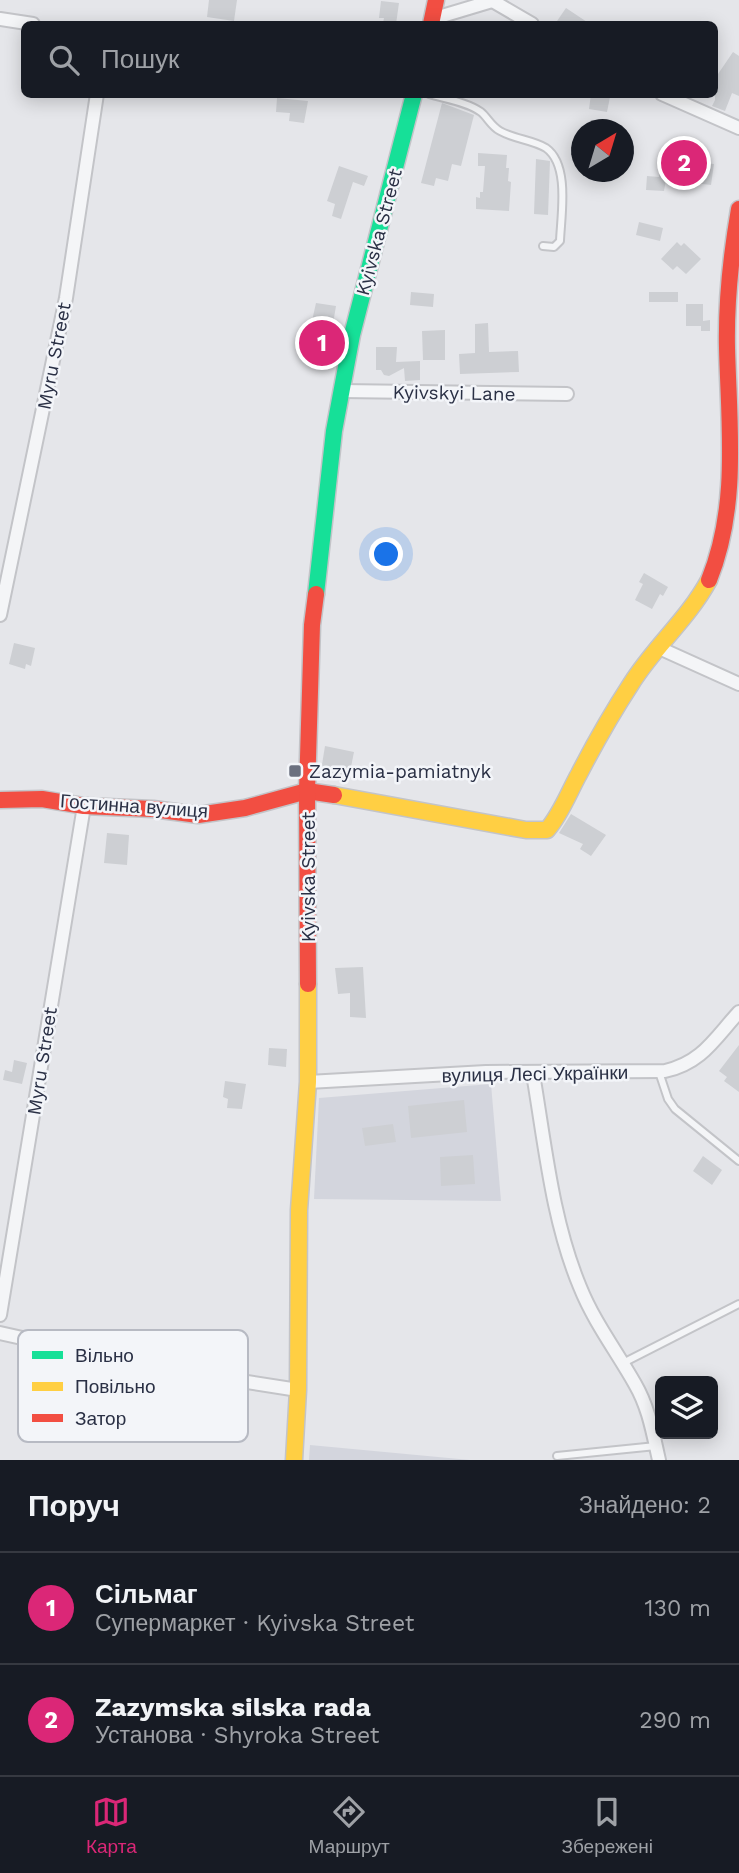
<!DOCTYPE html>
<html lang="uk">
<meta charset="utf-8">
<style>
body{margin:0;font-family:"Work Sans",sans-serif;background:#20242c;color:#f1f3f6}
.controls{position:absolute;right:21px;bottom:21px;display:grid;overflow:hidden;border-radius:10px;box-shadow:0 4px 18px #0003}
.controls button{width:63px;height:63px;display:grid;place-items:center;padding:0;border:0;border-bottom:2px solid #363941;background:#171b24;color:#f1f3f6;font:35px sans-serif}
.compass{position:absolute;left:571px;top:119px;width:63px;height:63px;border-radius:50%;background:#171b24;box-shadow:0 4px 18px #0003;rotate:38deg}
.you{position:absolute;left:387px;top:555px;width:24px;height:24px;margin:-18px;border:5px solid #fff;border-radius:50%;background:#1a73e8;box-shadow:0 0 0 10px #1a73e833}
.badge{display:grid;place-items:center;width:46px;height:46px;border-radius:50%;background:#db2777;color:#fff;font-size:23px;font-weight:700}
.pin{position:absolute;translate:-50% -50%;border:4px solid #fff;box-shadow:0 2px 7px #0006}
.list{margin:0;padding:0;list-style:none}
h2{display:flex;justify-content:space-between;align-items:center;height:91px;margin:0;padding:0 28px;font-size:30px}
h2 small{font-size:23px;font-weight:400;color:#9ea1a6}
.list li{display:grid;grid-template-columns:46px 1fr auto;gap:21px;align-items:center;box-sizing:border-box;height:112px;padding:0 28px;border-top:2px solid #363941}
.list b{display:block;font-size:26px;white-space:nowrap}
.list p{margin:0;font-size:23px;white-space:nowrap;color:#9ea1a6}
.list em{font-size:23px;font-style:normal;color:#9ea1a6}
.icon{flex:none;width:38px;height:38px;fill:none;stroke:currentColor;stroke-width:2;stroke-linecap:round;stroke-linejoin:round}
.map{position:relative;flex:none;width:739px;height:1460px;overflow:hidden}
.search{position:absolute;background:#171b24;box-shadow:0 4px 18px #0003;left:21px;right:21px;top:21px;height:77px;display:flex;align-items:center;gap:18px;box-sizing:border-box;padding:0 24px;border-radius:10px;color:#9ea1a6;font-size:26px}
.sheet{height:315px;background:#171b24}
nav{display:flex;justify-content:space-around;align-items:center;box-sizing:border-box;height:98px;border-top:2px solid #363941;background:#171b24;font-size:19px;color:#9ea1a6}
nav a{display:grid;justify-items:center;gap:4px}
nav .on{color:#db2777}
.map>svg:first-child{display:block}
</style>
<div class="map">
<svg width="739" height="1460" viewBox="0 0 739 1460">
<rect width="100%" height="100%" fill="#e5e6ea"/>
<g fill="#d3d5dd">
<path d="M491,1084L501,1201L314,1199L319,1098Z"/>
<path d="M310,1445L470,1460H472H309Z"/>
</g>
<g fill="#cdcfd3">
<path d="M209,0H237L234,21L207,17Z"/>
<path d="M381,1L399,3L396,24L383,23L384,18H379Z"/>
<path d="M566,8L590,24H555Z"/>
<path d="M733,52L739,56V96L732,93L725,111L712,106L715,100V73L718,74Z"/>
<path d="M591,94L610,97L607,112L589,109Z"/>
<path d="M277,98L308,101L304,123L289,121L290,113L276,112Z"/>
<path d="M442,103L474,115L461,166L452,164L448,181L436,178L434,186L421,183Z"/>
<path d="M478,153L507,155L506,168H509L508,181L511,182L509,211L476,209V197L480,198V192H483L485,166H478Z"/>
<path d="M662,158L714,164L711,185L666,180L664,191L646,190L647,176L659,177Z"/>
<path d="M536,159L550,161L548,215L534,214Z"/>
<path d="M339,166L368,176L364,186L353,182L341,219L332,216L335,204L327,201Z"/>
<path d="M639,222L663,228L660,241L636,235Z"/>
<path d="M677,242L681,246L684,243L701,259L686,274L677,266L673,270L661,259Z"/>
<path d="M411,292L434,294L433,307L410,305Z"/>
<rect x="649" y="292" width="29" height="10"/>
<path d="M316,303L336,306L329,347L307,343Z"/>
<path d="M686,304H703V321L710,320V331H701V326H686Z"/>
<path d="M488,323L489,352L518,351L519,372L460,374L459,354L475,353V324Z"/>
<path d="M445,330V360H423L422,331Z"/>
<path d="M376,347H397L396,362L420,361V380L405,381L404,368L389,376L384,375L381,370H376Z"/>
<path d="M644,573L668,587L663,596L660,594L652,609L635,600L643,584L639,582Z"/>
<path d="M14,643L35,648L31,666L26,664L25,669L9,664Z"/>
<path d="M325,746L354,752L348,782L320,777Z"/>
<path d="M571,814L606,835L591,856L580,849L583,844L559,833Z"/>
<path d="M107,833L129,835L127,865L104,863Z"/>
<path d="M363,967L366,1018L350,1017V993L338,994L335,968Z"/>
<path d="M739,1045V1092L724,1081L727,1077L719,1071Z"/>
<path d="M269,1048L287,1049L286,1067L268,1065Z"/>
<path d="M14,1060L27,1063L22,1084L3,1080L5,1070L12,1072Z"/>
<path d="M225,1081L246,1084L242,1109L227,1108L228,1099L223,1097Z"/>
<path d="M464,1100L467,1132L411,1138L408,1106Z"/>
<path d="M393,1124L396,1142L365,1146L362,1128Z"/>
<path d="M473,1155L475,1184L441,1186L440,1157Z"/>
<path d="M703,1156L722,1170L712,1185L693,1171Z"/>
</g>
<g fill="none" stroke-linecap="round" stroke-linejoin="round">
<defs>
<g id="lane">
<path d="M429,94C445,99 467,102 481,112C488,118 491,126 500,131C514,139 533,140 546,148C570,165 561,215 560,241L554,247L543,246"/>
<path d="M659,1072L668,1099L675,1109L739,1161"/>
<path d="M623,1363L739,1304"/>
<path d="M557,1456L656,1446"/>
</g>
<g id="street">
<path d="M491,0L532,24"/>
<path d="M0,19L33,24"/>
<path d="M432,19L492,1"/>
<path d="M662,94L739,128"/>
<path d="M342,391L567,394"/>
<path d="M0,615L66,298L97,94"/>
<path d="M657,647L739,684"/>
<path d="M533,1074C545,1144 552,1220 580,1287C594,1322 617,1352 635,1384C649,1408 653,1434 659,1460"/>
<path d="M308,1082L486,1072L665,1071C702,1063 715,1038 739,1012"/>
<path d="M0,1315L84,806"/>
<path d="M0,1333L157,1368L298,1390"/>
</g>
<path id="fast" d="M316,594L334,431L352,335L414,94"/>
<g id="slow">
<path d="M334,795L526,830H547C561,814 569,792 579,774C595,743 612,713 631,684C654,647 688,619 709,580"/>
<path d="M294,1460L298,1390L299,1210L308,1082V984"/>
</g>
<g id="jam">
<path d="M431,24L436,0"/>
<path d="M709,580C739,506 729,427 727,348C726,301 731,255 739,209"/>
<path d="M0,800L42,799L84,806L153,809L198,815L245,808L307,791L334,795"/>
<path d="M308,984L307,791L312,625L316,594"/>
</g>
</defs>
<use href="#lane" stroke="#c3c4c8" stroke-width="10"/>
<use href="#street" stroke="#c3c4c8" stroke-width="16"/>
<use href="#fast" stroke="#c3c4c8" stroke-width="19"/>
<use href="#slow" stroke="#c3c4c8" stroke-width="19"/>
<use href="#jam" stroke="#c3c4c8" stroke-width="19"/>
<use href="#lane" stroke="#f4f5f7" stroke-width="6"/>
<use href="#street" stroke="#f4f5f7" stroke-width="12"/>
<use href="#fast" stroke="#16e098" stroke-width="16"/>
<use href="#slow" stroke="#ffcf43" stroke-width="16"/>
<use href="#jam" stroke="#f24e42" stroke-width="16"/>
</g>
<rect fill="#6b707f" stroke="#f3f5f9" stroke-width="2.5" x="288" y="764" width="14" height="14" rx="3.5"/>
<g text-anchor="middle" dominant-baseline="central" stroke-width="5" stroke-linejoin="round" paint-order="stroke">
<g font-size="19" fill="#2a3045" stroke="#f3f5f9">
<text transform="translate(379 232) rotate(-75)">Kyivska Street</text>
<text transform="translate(54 356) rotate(-79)">Myru Street</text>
<text transform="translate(454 393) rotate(1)">Kyivskyi Lane</text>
<text transform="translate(134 806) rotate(4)">Гостинна вулиця</text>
<text transform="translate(308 877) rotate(-90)">Kyivska Street</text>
<text transform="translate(42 1061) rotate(-81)">Myru Street</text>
<text transform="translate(535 1074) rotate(-1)">вулиця Лесі Українки</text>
</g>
<g font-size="19" fill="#2a3045" stroke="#f3f5f9" text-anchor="start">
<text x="309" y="771">Zazymia-pamiatnyk</text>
</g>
</g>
<rect x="18" y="1330" width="230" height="112" rx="10" fill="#f3f5f9" stroke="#b7bac3" stroke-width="2"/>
<rect x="32" y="1351" width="31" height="8" fill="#16e098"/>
<rect x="32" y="1382" width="31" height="9" fill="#ffcf43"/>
<rect x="32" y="1414" width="31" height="8" fill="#f24e42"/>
<g font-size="19" fill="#2a3045">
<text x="75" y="1362">Вільно</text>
<text x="75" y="1393">Повільно</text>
<text x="75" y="1425">Затор</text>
</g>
</svg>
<div class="controls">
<button><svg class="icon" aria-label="layers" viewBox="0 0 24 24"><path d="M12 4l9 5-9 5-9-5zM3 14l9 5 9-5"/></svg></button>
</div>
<svg class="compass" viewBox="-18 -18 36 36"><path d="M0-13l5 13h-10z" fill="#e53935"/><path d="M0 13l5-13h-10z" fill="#9ea1a6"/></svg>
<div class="you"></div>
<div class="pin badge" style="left:322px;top:343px">1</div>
<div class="pin badge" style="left:684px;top:163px">2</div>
<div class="search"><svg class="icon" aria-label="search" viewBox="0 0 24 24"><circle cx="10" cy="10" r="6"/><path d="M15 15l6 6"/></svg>Пошук</div>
</div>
<section class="sheet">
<h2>Поруч<small>Знайдено: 2</small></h2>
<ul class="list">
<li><span class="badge">1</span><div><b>Сільмаг</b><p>Супермаркет · Kyivska Street</p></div><em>130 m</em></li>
<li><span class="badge">2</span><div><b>Zazymska silska rada</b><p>Установа · Shyroka Street</p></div><em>290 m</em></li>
</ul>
</section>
<nav>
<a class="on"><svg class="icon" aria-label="map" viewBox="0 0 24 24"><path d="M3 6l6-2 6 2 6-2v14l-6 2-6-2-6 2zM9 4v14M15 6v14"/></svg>Карта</a>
<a><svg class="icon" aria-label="directions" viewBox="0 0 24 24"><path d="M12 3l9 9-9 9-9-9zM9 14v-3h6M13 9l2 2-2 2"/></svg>Маршрут</a>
<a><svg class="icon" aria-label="saved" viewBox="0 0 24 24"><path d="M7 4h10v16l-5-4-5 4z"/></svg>Збережені</a>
</nav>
